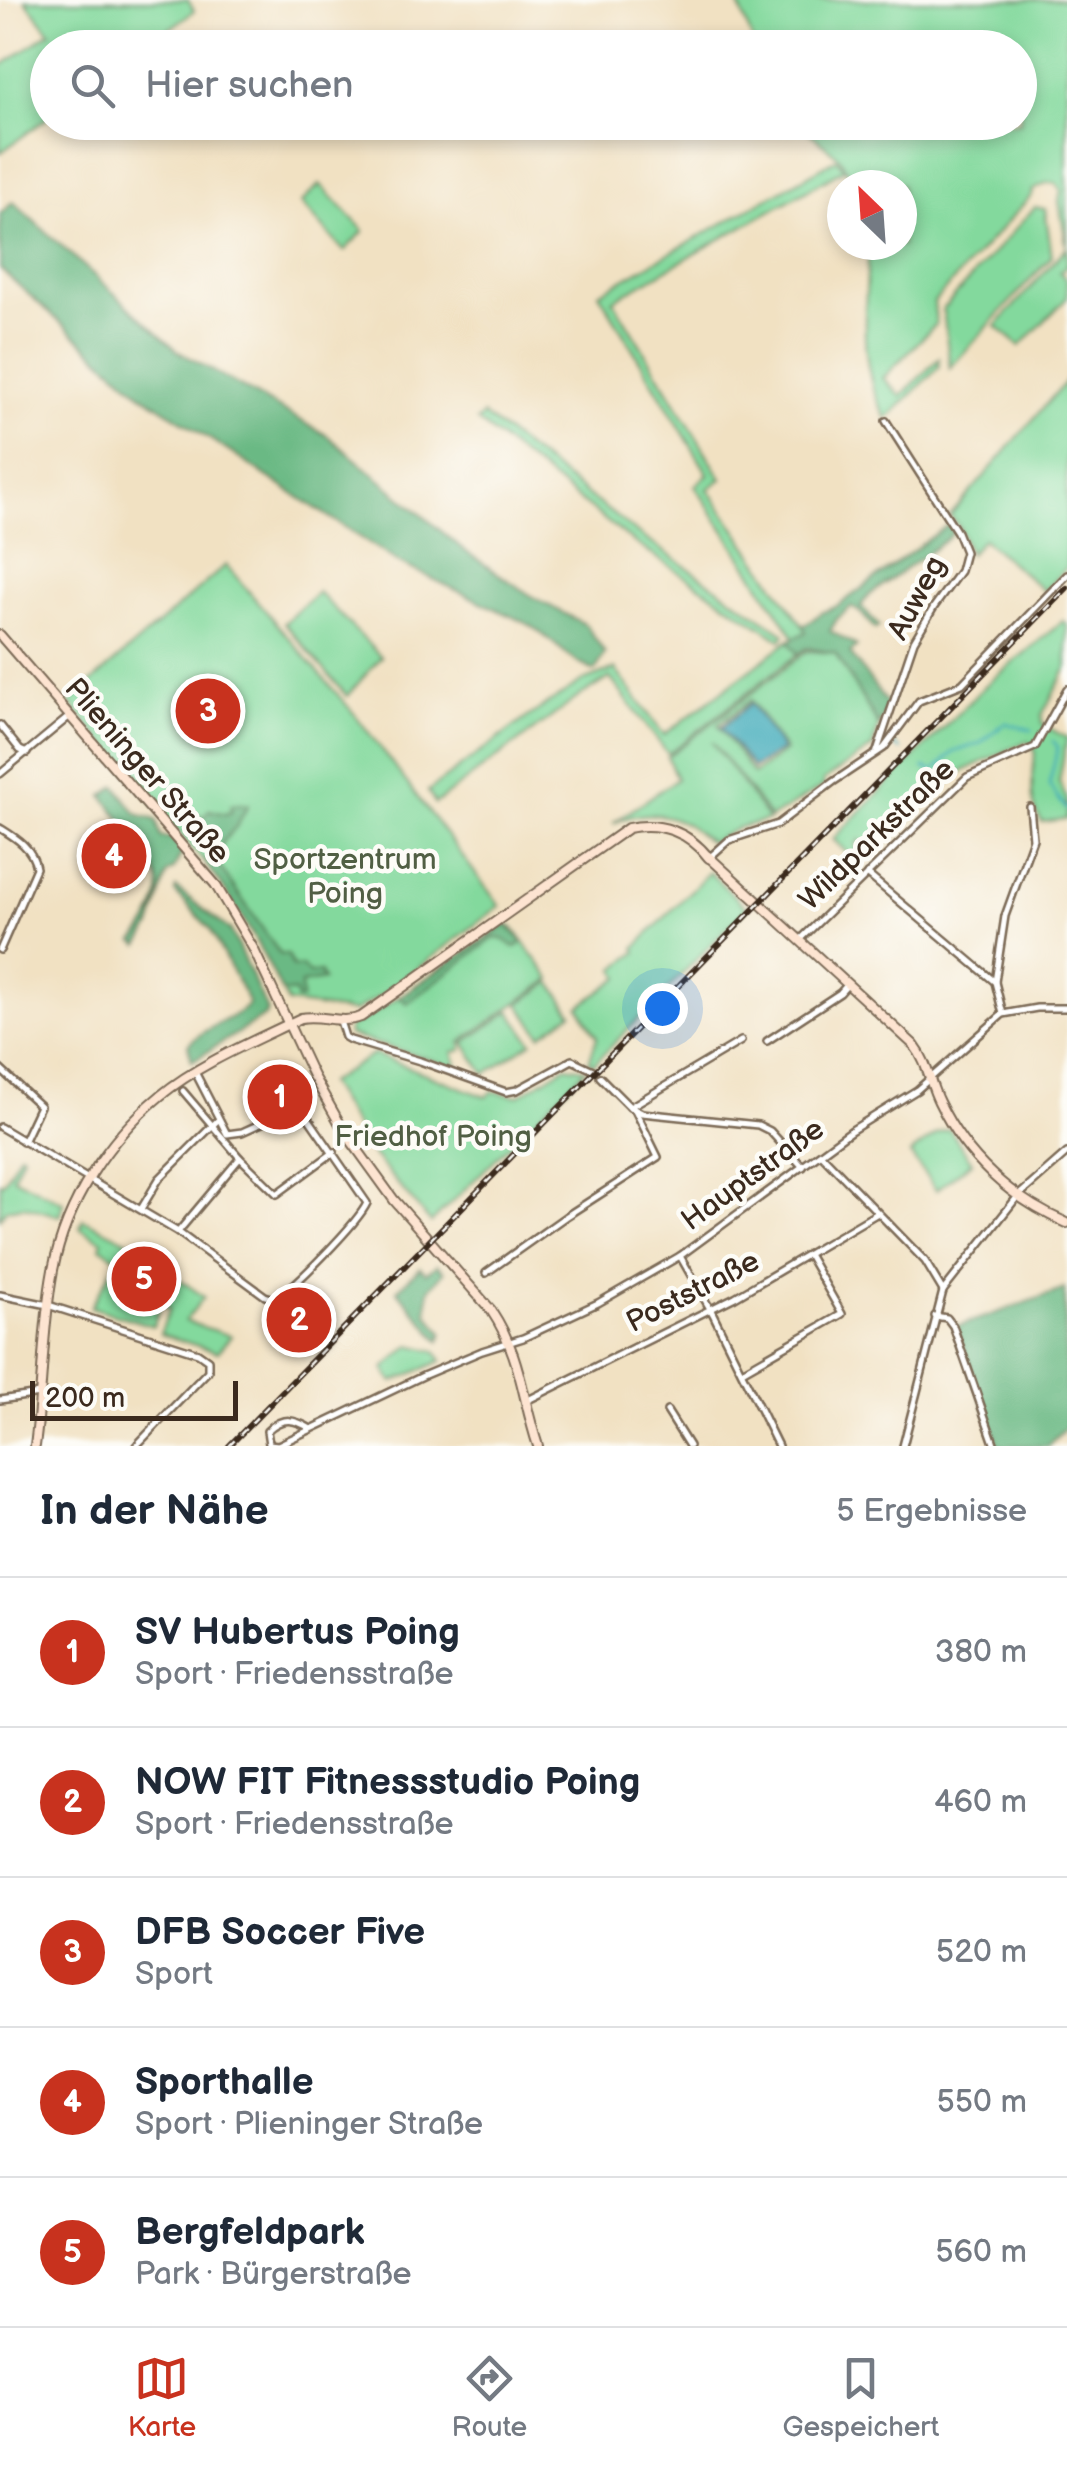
<!DOCTYPE html>
<html lang="de">
<meta charset="utf-8">
<style>
body{margin:0;font-family:"Balsamiq Sans",sans-serif;background:#f6f6f7;color:#1f2937}
.compass{position:absolute;left:827px;top:170px;width:90px;height:90px;border-radius:50%;background:#fff;box-shadow:0 5px 15px #0003;rotate:335deg}
.scale{position:absolute;left:30px;bottom:25px;width:208px;box-sizing:border-box;padding-left:10px;border:5px solid #3b2a1e;border-top:0;font-size:28px;line-height:35px;white-space:nowrap;color:#3b2a1e;-webkit-text-stroke:8px #fdfcf7;paint-order:stroke}
.you{position:absolute;left:662px;top:1008px;width:35px;height:35px;margin:-25px;border:8px solid #fff;border-radius:50%;background:#1a73e8;box-shadow:0 0 0 15px #1a73e833}
.badge{display:grid;place-items:center;width:65px;height:65px;border-radius:50%;background:#c8321e;color:#fff;font-size:32px;font-weight:700}
.pin{position:absolute;translate:-50% -50%;border:5px solid #fff;box-shadow:0 2px 10px #0006}
.list{margin:0;padding:0;list-style:none}
h2{display:flex;justify-content:space-between;align-items:center;height:130px;margin:0;padding:0 40px;font-size:42px}
h2 small{font-size:32px;font-weight:400;color:#747a83}
.list li{display:grid;grid-template-columns:65px 1fr auto;gap:30px;align-items:center;box-sizing:border-box;height:150px;padding:0 40px;border-top:2px solid #e0e1e3}
.list b{display:block;font-size:38px;white-space:nowrap}
.list p{margin:0;font-size:32px;white-space:nowrap;color:#747a83}
.list em{font-size:32px;font-style:normal;color:#747a83}
.icon{flex:none;width:55px;height:55px;fill:none;stroke:currentColor;stroke-width:2;stroke-linecap:round;stroke-linejoin:round}
.map{position:relative;flex:none;width:1067px;height:1446px;overflow:hidden}
.search{position:absolute;background:#fff;box-shadow:0 5px 15px #0003;left:30px;right:30px;top:30px;height:110px;display:flex;align-items:center;gap:25px;box-sizing:border-box;padding:0 35px;border-radius:55px;color:#747a83;font-size:38px}
.sheet{height:880px;background:#fff}
nav{display:flex;justify-content:space-around;align-items:center;box-sizing:border-box;height:140px;border-top:2px solid #e0e1e3;background:#fff;font-size:28px;color:#747a83}
nav a{display:grid;justify-items:center;gap:5px}
nav .on{color:#c8321e}
.map>svg:first-child{display:block}
</style>
<div class="map">
<svg width="1067" height="1446" viewBox="0 0 1067 1446">
<rect width="100%" height="100%" fill="#fdfcf7"/>
<filter id="ink" filterUnits="userSpaceOnUse"><feTurbulence type="fractalNoise" baseFrequency=".01" numOctaves="2"/><feDisplacementMap in="SourceGraphic" scale="20" xChannelSelector="R" yChannelSelector="G"/><feConvolveMatrix kernelMatrix="1 2 1 2 8 2 1 2 1" color-interpolation-filters="sRGB"/></filter>
<filter id="wash" filterUnits="userSpaceOnUse"><feTurbulence type="fractalNoise" baseFrequency=".0048" numOctaves="4" result="noise"/><feDisplacementMap in="SourceGraphic" scale="40" xChannelSelector="R" yChannelSelector="G"/><feGaussianBlur stdDeviation="2.25" result="paint"/><feColorMatrix in="noise" values="0 0 0 0 0 0 0 0 0 0 0 0 0 0 0 0 0 1.4 0 .05"/><feComposite in="paint" operator="in"/></filter>
<g filter="url(#wash)">
<rect width="100%" height="100%" fill="#f1e1c2"/>
<g fill="#83d99d" stroke="#5f825e" stroke-width="2.5" fill-rule="evenodd">
<path d="M25,0H188L194,11L145,47L48,48L47,118L0,153V67L50,32Z"/>
<path d="M737,0H1067V265L1060,272L1067,280V298L1020,346L996,326L1067,247L1059,201L1061,190L1056,183H1046L1033,190L1032,195L934,302L936,324L883,378L901,396L939,358V367L887,419C855,365 866,305 869,245H902V185H855L840,158L798,123L1020,122V48L755,47Z"/>
<path d="M837,159L844,169L613,300L722,479L708,489L807,632L796,640L695,486L708,474L599,293Z"/>
<path d="M320,184L364,231L344,251L301,203Z"/>
<path d="M1035,207L1045,209L1052,256L950,368L943,309Z"/>
<path d="M1067,380V567L1044,591L983,539L969,554L959,527L950,516Z"/>
<path d="M483,415L640,535L785,634L781,640L632,541L477,421Z"/>
<path d="M226,565L357,717L500,906L383,994L354,1012L288,1003L260,945L222,884L69,702Z"/>
<path d="M318,592L381,657L347,696L284,623Z"/>
<path d="M1063,621L1067,624V668L1042,715V724L1067,738L1059,782L1067,799V819L1042,822C1026,799 1034,777 1035,750L1027,741L959,773L872,857L860,840L856,844L858,856L851,857L833,839L987,684Z"/>
<path d="M788,641L798,654L668,754L610,678L581,695L435,804L428,791L529,716L583,681L615,669L664,735Z"/>
<path d="M807,651L835,653L879,726L872,748L823,781L824,786L771,818L712,742L769,820L740,827L711,842C701,837 694,828 684,823C661,811 636,813 613,823L677,779L667,757ZM751,700L785,751L753,774L718,725Z"/>
<path d="M709,872L747,908L594,1064L589,1062L597,1037L579,1007L620,977L615,969L637,952L635,948Z"/>
<path d="M506,924L513,928L551,979L461,1042L462,1050L453,1052L458,1068L348,1035L349,1026L363,1021Z"/>
<path d="M551,982L572,1013L541,1035L519,1004Z"/>
<path d="M510,1011L532,1042L485,1074L464,1043Z"/>
<path d="M374,1054L486,1097L492,1091L518,1096L566,1066L586,1069L431,1223L372,1154L328,1083Z"/>
<path d="M949,1129L972,1162L936,1190L910,1154L938,1133Z"/>
<path d="M20,1153L23,1155L13,1177L64,1203L60,1216L24,1206L6,1209L0,1220V1182L3,1183Z"/>
<path d="M83,1219L124,1239L204,1297L185,1321L231,1336L217,1352L160,1334L170,1308L161,1304L153,1326L91,1307L118,1259L100,1247L102,1241L80,1228Z"/>
<path d="M410,1345L436,1351L442,1361L393,1382L384,1369Z"/>
</g>
<g fill="#6ab984" stroke="#527251" stroke-width="2.5">
<path d="M13,202L178,351L328,436L465,551L533,597L586,625L605,653L595,671L578,663L532,626L401,564L141,394L0,269V214Z"/>
<path d="M948,525L953,532L947,539L868,596L861,606L879,626L875,629L860,612L851,607L837,619L830,631L857,646L850,653L888,705L879,726L835,653L807,648L798,654L788,641L806,632L803,626L823,612L838,606Z"/>
<path d="M116,786L137,814L156,820L161,837L171,838L183,851L174,869L167,874L151,927L139,945L134,941C146,931 160,902 159,885C158,875 150,862 143,855L145,850L103,796Z"/>
<path d="M240,804L248,805L236,827L223,841L222,848L198,843L202,835L190,833L196,820L194,814L204,818L209,810L225,814L231,812V805Z"/>
<path d="M208,857L215,860L280,954L288,955L293,967L302,966L309,974L320,972L323,980L301,984L302,999L297,1000L295,992H282C260,946 236,902 204,862Z"/>
<path d="M176,888L231,931L267,1010L265,1016L192,1061L188,1045C206,1025 235,1020 249,1004L210,929L175,892Z"/>
<path d="M507,925L522,941L520,945L515,947L502,939L494,938L407,1003L399,997Z"/>
<path d="M437,1265L444,1272L429,1289L427,1313L443,1332L440,1341L397,1290L420,1268L426,1273Z"/>
<path d="M1065,1289L1067,1427L1047,1446H999L956,1327Z"/>
</g>
<path fill="#3caaba" stroke="#3c6a6c" stroke-width="2.5" d="M751,703L782,750L753,768L721,728Z"/>
<g fill="none" stroke-linecap="round" stroke-linejoin="round">
<g stroke="#3caaba" stroke-width="2.5">
<path d="M1053,741L1058,747L1049,785L1067,810"/>
<path d="M892,743L901,750"/>
<path d="M924,768L934,771L954,752L981,743L1005,723L1032,730"/>
</g>
</g>
</g>
<g filter="url(#ink)">
<g fill="none" stroke-linecap="round" stroke-linejoin="round">
<defs>
<g id="street">
<path d="M0,725L20,750L27,753"/>
<path d="M877,751L914,641L934,607L960,571L965,552L957,532L886,421"/>
<path d="M0,774L70,716"/>
<path d="M0,828C16,838 33,848 36,868L0,950"/>
<path d="M709,858L729,840L778,824L833,782L884,748L919,701L962,684L1067,575"/>
<path d="M867,874L995,982L1003,1014"/>
<path d="M801,939L967,777L1035,747L1067,689"/>
<path d="M995,982L1005,916L1033,839L1030,807"/>
<path d="M340,1021L345,1037L350,1040L420,1061L506,1092L517,1090L572,1060L593,1070"/>
<path d="M767,1041L840,993L848,984"/>
<path d="M0,1069L40,1106L23,1142"/>
<path d="M600,1077L630,1107L642,1113L758,1125L770,1131L803,1167"/>
<path d="M183,1091L240,1158"/>
<path d="M630,1107L741,1041"/>
<path d="M0,1127L178,1232L265,1296L274,1299C292,1291 359,1221 367,1203L300,1106L242,1132L227,1134L195,1072"/>
<path d="M821,1154L925,1261L943,1291"/>
<path d="M141,1209L159,1179L217,1121"/>
<path d="M178,1232L240,1158L277,1194L334,1152"/>
<path d="M680,1256L713,1314L778,1446"/>
<path d="M486,1273L565,1217L658,1157L635,1110"/>
<path d="M0,1295L48,1305L198,1353L208,1360V1371L136,1446"/>
<path d="M935,1316L947,1318L953,1326L995,1446"/>
<path d="M742,1371L842,1314L809,1256"/>
<path d="M0,1400L39,1394"/>
<path d="M526,1401L735,1297L876,1214"/>
<path d="M667,1411L689,1446"/>
<path d="M311,1429C295,1419 282,1416 267,1431L269,1444L278,1445L425,1375L482,1351L523,1338L598,1303L680,1256L852,1130L917,1090L1003,1014L1037,1008H1067"/>
<path d="M903,1446L943,1291L1018,1196L1067,1153"/>
</g>
<g id="secondary">
<path d="M0,635L215,884L253,948L313,1076L344,1131L394,1200L491,1310C522,1357 521,1395 538,1446"/>
<path d="M708,856L914,1045C928,1063 929,1082 939,1102C966,1158 1011,1199 1067,1223"/>
<path d="M35,1446C43,1388 42,1328 53,1270C66,1203 108,1139 160,1096C200,1063 254,1041 301,1018C322,1014 340,1025 361,1017L628,828C660,821 689,832 709,858"/>
</g>
</defs>
<use href="#street" stroke="#7b6a57" stroke-width="10"/>
<use href="#secondary" stroke="#7b6a57" stroke-width="12"/>
<use href="#street" stroke="#fff" stroke-width="5"/>
<use href="#secondary" stroke="#fde4d1" stroke-width="8"/>
<defs>
<path id="rail" d="M229,1446L1067,588"/>
</defs>
<use href="#rail" stroke="#3b2a1e" stroke-width="6"/>
<use href="#rail" stroke="#fdfcf7" stroke-width="2.5" stroke-dasharray="8" stroke-linecap="butt"/>
</g>
</g>
<g text-anchor="middle" dominant-baseline="central" stroke-width="9" stroke-linejoin="round" paint-order="stroke">
<g font-size="30" fill="#3b2a1e" stroke="#fdfcf7">
<text transform="translate(917 598) rotate(-62)">Auweg</text>
<text transform="translate(147 771) rotate(49)">Plieninger Straße</text>
<text transform="translate(877 835) rotate(-44)">Wildparkstraße</text>
<text transform="translate(753 1175) rotate(-36)">Hauptstraße</text>
<text transform="translate(693 1292) rotate(-27)">Poststraße</text>
</g>
<g font-size="30" fill="#515f44" stroke="#fdfcf7">
<text x="345" y="860">Sportzentrum<tspan x="345" dy="34">Poing</tspan></text>
<text x="433" y="1137">Friedhof Poing</text>
</g>
</g>
</svg>
<svg class="compass" viewBox="-18 -18 36 36"><path d="M0-13l5 13h-10z" fill="#e53935"/><path d="M0 13l5-13h-10z" fill="#747a83"/></svg>
<div class="scale">200 m</div>
<div class="you"></div>
<div class="pin badge" style="left:280px;top:1097px">1</div>
<div class="pin badge" style="left:299px;top:1320px">2</div>
<div class="pin badge" style="left:208px;top:711px">3</div>
<div class="pin badge" style="left:114px;top:856px">4</div>
<div class="pin badge" style="left:144px;top:1279px">5</div>
<div class="search"><svg class="icon" aria-label="search" viewBox="0 0 24 24"><circle cx="10" cy="10" r="6"/><path d="M15 15l6 6"/></svg>Hier suchen</div>
</div>
<section class="sheet">
<h2>In der Nähe<small>5 Ergebnisse</small></h2>
<ul class="list">
<li><span class="badge">1</span><div><b>SV Hubertus Poing</b><p>Sport · Friedensstraße</p></div><em>380 m</em></li>
<li><span class="badge">2</span><div><b>NOW FIT Fitnessstudio Poing</b><p>Sport · Friedensstraße</p></div><em>460 m</em></li>
<li><span class="badge">3</span><div><b>DFB Soccer Five</b><p>Sport</p></div><em>520 m</em></li>
<li><span class="badge">4</span><div><b>Sporthalle</b><p>Sport · Plieninger Straße</p></div><em>550 m</em></li>
<li><span class="badge">5</span><div><b>Bergfeldpark</b><p>Park · Bürgerstraße</p></div><em>560 m</em></li>
</ul>
</section>
<nav>
<a class="on"><svg class="icon" aria-label="map" viewBox="0 0 24 24"><path d="M3 6l6-2 6 2 6-2v14l-6 2-6-2-6 2zM9 4v14M15 6v14"/></svg>Karte</a>
<a><svg class="icon" aria-label="directions" viewBox="0 0 24 24"><path d="M12 3l9 9-9 9-9-9zM9 14v-3h6M13 9l2 2-2 2"/></svg>Route</a>
<a><svg class="icon" aria-label="saved" viewBox="0 0 24 24"><path d="M7 4h10v16l-5-4-5 4z"/></svg>Gespeichert</a>
</nav>
